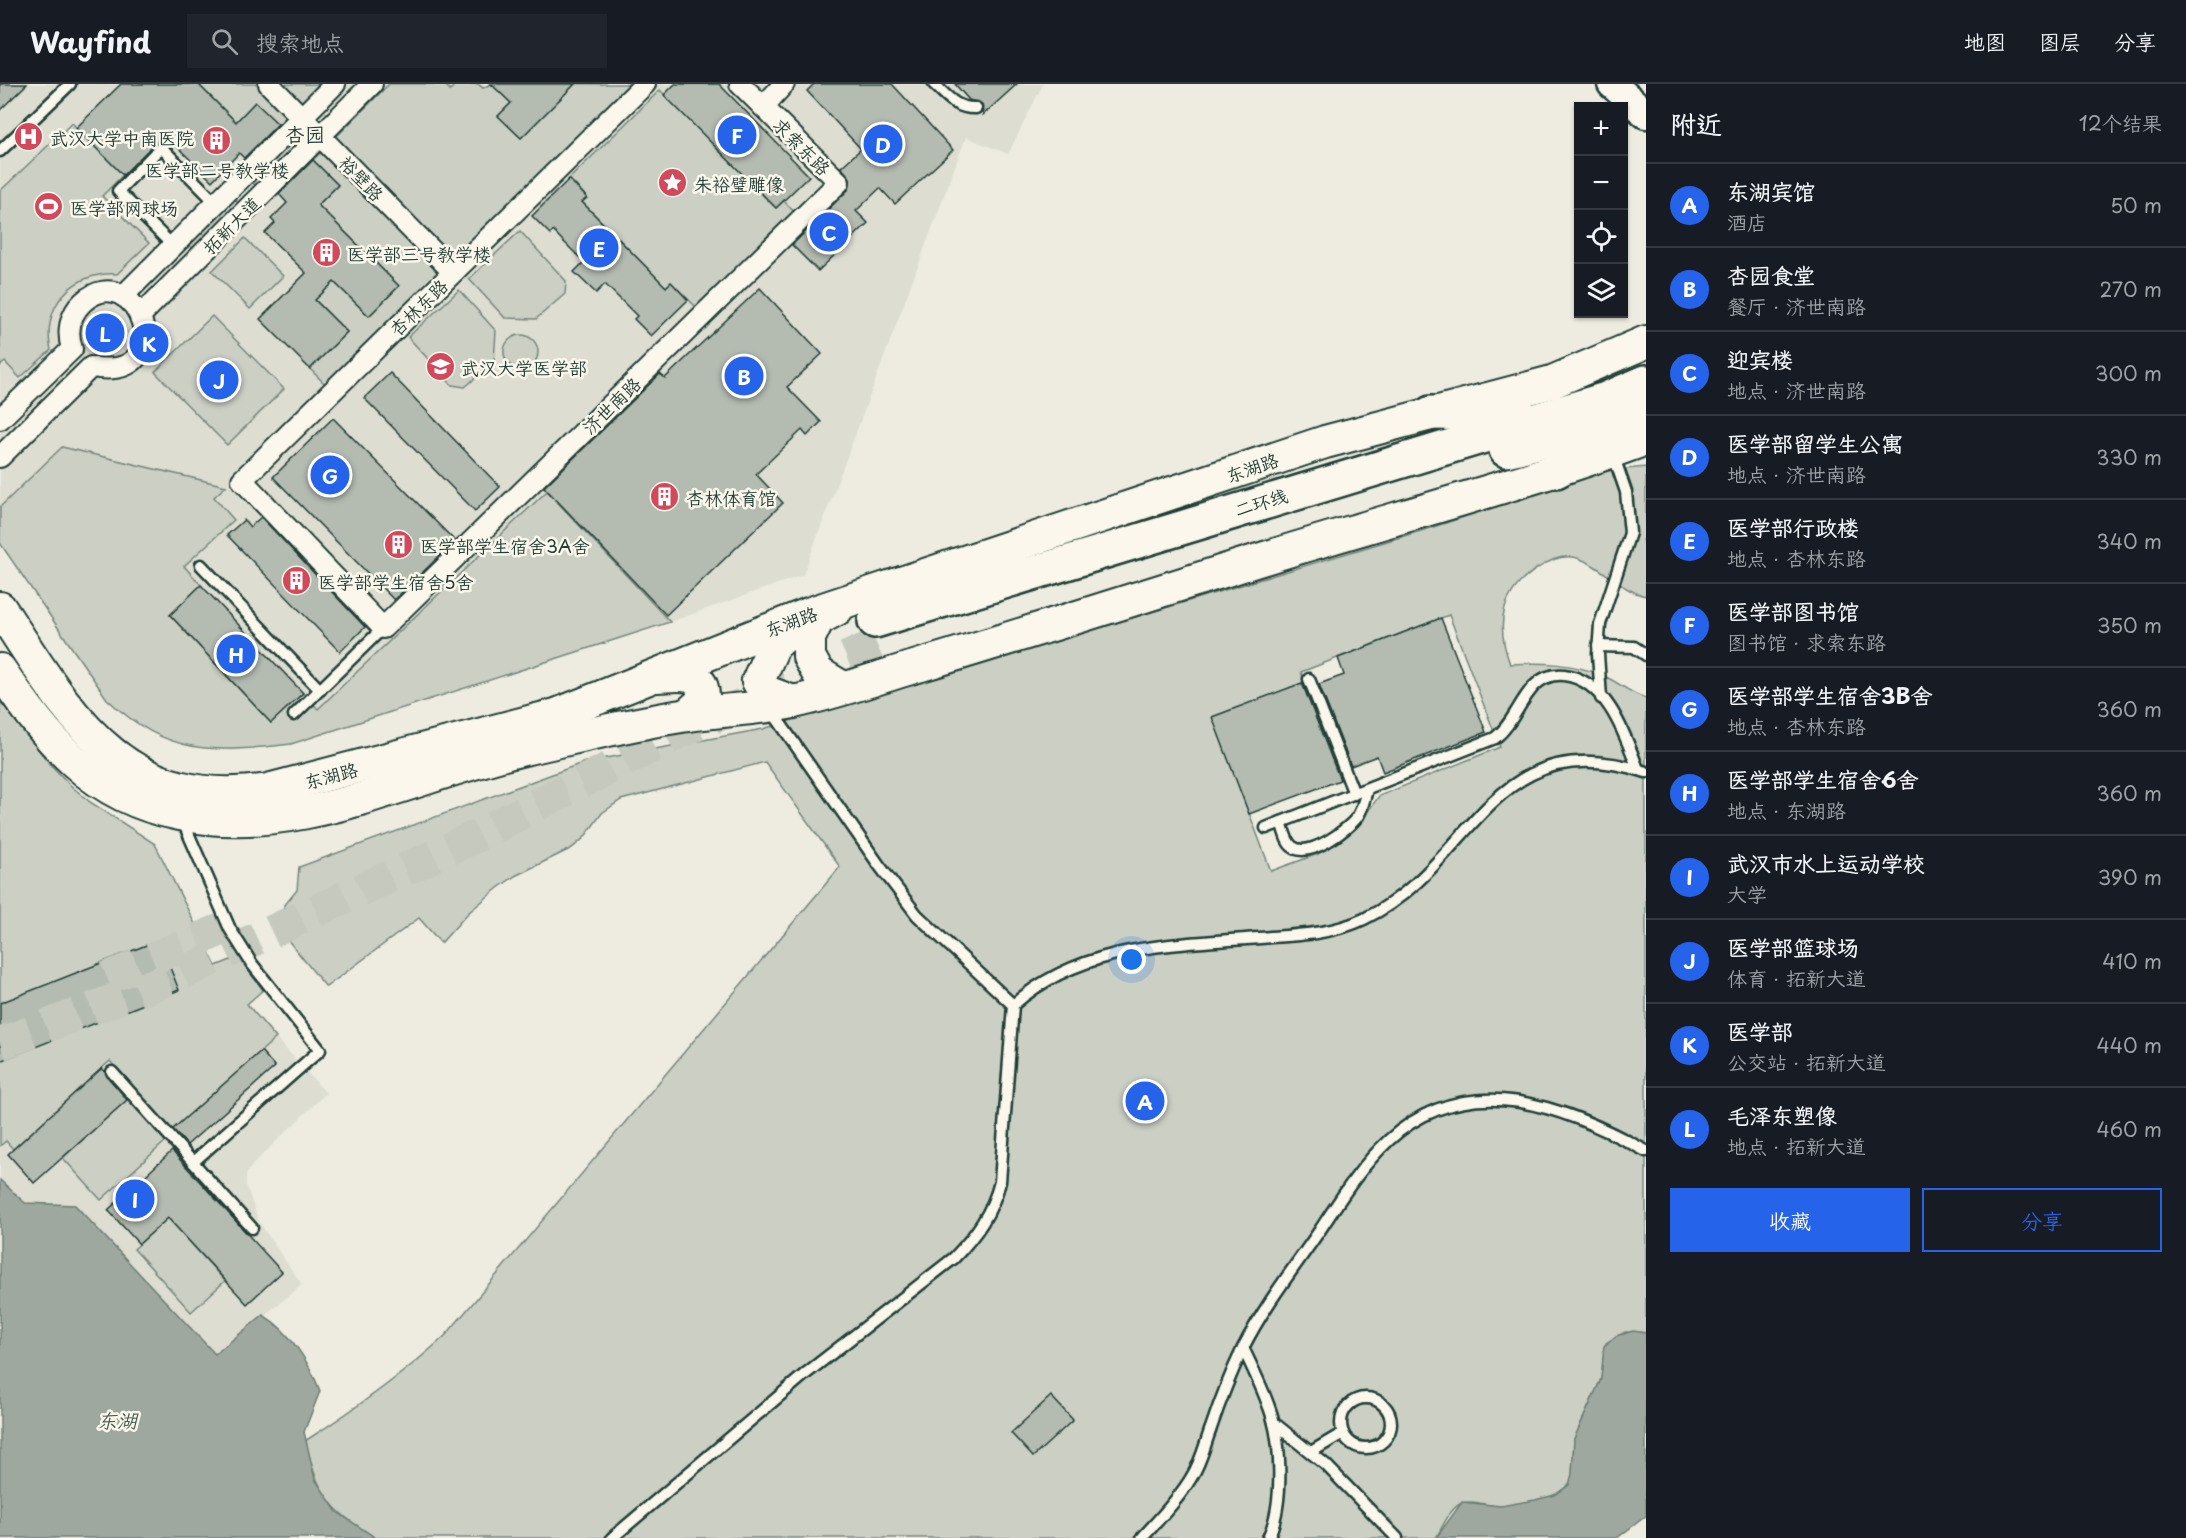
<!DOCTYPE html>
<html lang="zh">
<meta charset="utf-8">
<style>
body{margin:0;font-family:"Playpen Sans","LXGW WenKai TC",sans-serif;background:#20242c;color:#f1f3f6}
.controls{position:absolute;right:18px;top:18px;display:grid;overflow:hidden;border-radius:0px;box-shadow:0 2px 4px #0004}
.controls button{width:54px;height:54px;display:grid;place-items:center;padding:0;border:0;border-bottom:2px solid #363941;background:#171b24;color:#f1f3f6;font:30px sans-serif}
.you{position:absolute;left:1132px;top:876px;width:21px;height:21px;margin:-15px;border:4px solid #fff;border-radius:50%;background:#1a73e8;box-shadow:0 0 0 9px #1a73e833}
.badge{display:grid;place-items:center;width:39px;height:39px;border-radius:50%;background:#2563eb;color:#fff;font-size:20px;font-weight:700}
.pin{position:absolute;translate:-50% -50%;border:3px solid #fff;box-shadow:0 2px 6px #0006}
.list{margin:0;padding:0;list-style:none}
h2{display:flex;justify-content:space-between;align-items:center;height:78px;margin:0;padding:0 24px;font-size:26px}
h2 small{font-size:20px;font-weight:400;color:#9ea1a6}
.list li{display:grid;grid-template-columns:39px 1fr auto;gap:18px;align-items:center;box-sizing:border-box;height:84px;padding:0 24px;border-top:2px solid #363941}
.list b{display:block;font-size:22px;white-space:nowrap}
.list p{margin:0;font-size:20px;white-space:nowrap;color:#9ea1a6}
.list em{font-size:20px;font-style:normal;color:#9ea1a6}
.actions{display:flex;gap:12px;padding:18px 24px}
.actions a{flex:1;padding:14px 0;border:2px solid #2563eb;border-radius:0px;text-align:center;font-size:21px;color:#2563eb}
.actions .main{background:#2563eb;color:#fff}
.icon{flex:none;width:33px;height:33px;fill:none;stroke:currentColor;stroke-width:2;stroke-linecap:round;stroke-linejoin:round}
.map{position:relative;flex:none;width:1646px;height:1454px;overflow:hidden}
header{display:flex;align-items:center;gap:36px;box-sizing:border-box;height:84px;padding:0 30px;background:#171b24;border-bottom:2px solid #363941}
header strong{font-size:28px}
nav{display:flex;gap:33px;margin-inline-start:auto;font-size:21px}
.search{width:420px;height:54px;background:#20242c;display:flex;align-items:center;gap:15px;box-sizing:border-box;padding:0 21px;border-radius:0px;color:#9ea1a6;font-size:22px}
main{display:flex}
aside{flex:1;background:#171b24}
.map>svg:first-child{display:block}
</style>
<header>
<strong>Wayfind</strong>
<div class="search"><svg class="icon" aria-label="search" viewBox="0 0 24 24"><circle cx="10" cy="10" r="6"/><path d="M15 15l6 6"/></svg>搜索地点</div>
<nav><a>地图</a><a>图层</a><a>分享</a></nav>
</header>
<main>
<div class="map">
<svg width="1646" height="1454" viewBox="0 0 1646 1454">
<rect width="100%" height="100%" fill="#eeece1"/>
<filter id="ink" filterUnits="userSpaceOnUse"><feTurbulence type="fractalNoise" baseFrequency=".0167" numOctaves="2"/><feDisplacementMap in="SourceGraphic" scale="12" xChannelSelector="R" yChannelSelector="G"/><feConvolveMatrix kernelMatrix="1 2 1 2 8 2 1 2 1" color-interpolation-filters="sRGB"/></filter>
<g filter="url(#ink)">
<g fill="#ddddd2">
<path d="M0,0H1043L1008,70L966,53L803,491L670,538L291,660L232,667L191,663L160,653L121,628L107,615L78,575L0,459Z"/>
<path d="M276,954L326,1009L254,1079L246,1090V1101L259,1138L302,1201L216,1270L75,1121L25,1119L0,1096V1062L6,1057L13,1065L110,977L172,1046Z"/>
</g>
<g fill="#cbcfc4" stroke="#75867c" stroke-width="1.5" fill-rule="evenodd">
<path d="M198,0H319L278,41L255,18L236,38Z"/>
<path d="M389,0H444L450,6L456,0H478L483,4L491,0L511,19L499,32L521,54L572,3L570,0H637L327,302L310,285L347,248L315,216L334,198L369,232L399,202L318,121L338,101L313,76Z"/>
<path d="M660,6L776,124L784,117L795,129L698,225L671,198L666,203L582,118L587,113L569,95Z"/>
<path d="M72,39L123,91L102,112L149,159L117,190C72,187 41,223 51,266L20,294L5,278L0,282V107Z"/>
<path d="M296,48L303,56L257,103L250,96Z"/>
<path d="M233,113L240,120L194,166L187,159Z"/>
<path d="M520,147L566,197L565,210L536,235L505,234L469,195Z"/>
<path d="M245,154L283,192L250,225L212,187Z"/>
<path d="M459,206L496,247L494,278L465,303L452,301L408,253Z"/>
<path d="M212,232L284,305L227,361L155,288Z"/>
<circle cx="521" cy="268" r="17"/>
<path d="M62,363L226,402L214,413L234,436L184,482L201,501L170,531L271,639L303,609L318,625L547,407L670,538L291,660C213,669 168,672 107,615L0,459V423Z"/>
<path d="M1646,383V454L1642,456L1646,465V512C1620,507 1599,478 1573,473C1560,471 1548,477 1538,484C1501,508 1495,540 1510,580C1542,578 1574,579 1604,592C1618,598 1631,610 1646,614V1249L1625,1248L1606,1259L1601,1295L1574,1355L1572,1396C1558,1417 1519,1423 1496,1422C1484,1421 1470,1415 1460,1420C1449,1426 1442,1444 1436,1454H376C328,1426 318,1409 305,1357C355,1325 402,1292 446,1251L840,783L765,678L621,716L602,729L584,754L572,764L515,792L498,804L468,829L441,859L419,834L326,903L278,844L284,822L297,806L299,783L585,678L763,645L1424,446L1605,387ZM1449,531L1500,663L1379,712L1358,741L1338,759L1318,770L1271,787L1213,633L1305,598L1301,588Z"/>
<path d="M0,617L50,680L69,700L90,718L155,760L216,882L238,873L263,906L247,920L276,954L172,1046L110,977L13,1065L6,1057L0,1062Z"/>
<path d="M129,1014L167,1056L101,1116L63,1074Z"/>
<path d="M168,1134L225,1197L191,1228L134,1165Z"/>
</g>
<g fill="#9fa89f" stroke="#6c7d74" stroke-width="1.5">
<path d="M0,1096L25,1119L75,1121L215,1270L263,1231C290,1247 309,1278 320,1307L304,1348L315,1395L337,1428L376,1454H0Z"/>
<path d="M1633,1247L1646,1249V1432L1617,1454H1436L1462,1418L1501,1422L1535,1416L1555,1411L1569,1401L1572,1390L1574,1355L1601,1295L1604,1262L1616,1252Z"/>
</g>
<g fill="#b4bbb0" stroke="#1f3d34" stroke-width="1.5">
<path d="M0,0H27L0,26Z"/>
<path d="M121,0H198L236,38L255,18L278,40L244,74L239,69L212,97L164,50L123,91L76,44Z"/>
<path d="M491,0H575L521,54L498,32L511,19Z"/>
<path d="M675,0H719L809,92L776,124L664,11Z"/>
<path d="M814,0H892L953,66L895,120L880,104L856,127L868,139L818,187L792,161L848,106L850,94L841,83L861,65L807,7Z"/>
<path d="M955,0H1017L983,31L982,20L969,16Z"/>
<path d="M313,76L338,101L318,121L399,202L369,232L334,198L315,216L347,248L310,285L260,235L306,189L265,149L275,139L271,135L287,119L279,110Z"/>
<path d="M569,95L587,114L582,118L666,203L671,198L688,216L651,252L634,235L637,232L605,200L596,209L574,188L584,178L553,147L550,150L532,132Z"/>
<path d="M760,204L822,270L787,303L821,338L807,352L802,346L756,390L783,419L666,531L544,403L660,290L665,294Z"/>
<path d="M390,289L500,403L475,427L364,314Z"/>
<path d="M333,334L455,457L394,516L273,393Z"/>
<path d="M261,433L365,543L340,568L227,451L244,436L250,443Z"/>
<path d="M201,501L303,609L271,639L170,531Z"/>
<path d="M1441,534L1486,648L1383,688L1377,672L1351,682L1319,600L1344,591L1338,574Z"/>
<path d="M1302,599L1340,696L1249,730L1212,633Z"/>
<path d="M159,856L179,906L0,977V919Z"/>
<path d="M261,967L275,983L187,1061L173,1045Z"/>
<path d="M102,984L127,1016L34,1099L8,1070Z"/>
<path d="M172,1067L282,1188L247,1220L168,1134L139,1160L108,1126Z"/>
<path d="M1051,1312L1073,1336L1033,1373L1011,1349Z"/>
</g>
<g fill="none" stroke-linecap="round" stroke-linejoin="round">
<g stroke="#c5c9be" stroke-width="33" stroke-dasharray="33 16" stroke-linecap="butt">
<path d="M107,894L225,844"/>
<path d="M0,960L174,893L466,757L678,649L882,558"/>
</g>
<defs>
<g id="service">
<path d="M934,0C948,13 956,25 976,24"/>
<path d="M0,67L70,0"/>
<path d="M173,162L118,107L161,63L216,119"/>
<path d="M201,481L320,606"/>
<path d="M1598,562L1634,563L1646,571"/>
<path d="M1309,595L1354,710"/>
<path d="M1601,614L1598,570L1600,540L1630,449L1626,408L1613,370"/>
<path d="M771,626L879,781L917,831L1013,921"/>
<path d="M294,631L383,544"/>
<path d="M181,733L230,845L252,880L320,966L193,1078"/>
<path d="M1281,738C1284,745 1286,759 1293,763C1309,775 1349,745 1358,732C1363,723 1365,714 1367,705"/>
<path d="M1266,744L1495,654C1512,641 1519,618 1534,602C1542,594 1553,590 1564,591C1607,596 1625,651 1638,685"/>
<path d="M112,988L252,1144"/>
<path d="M1243,1264C1252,1283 1262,1303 1269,1323C1282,1357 1284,1421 1268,1454"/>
<circle cx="1366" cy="1339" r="25"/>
<path d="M1274,1339L1326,1381L1397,1454"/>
<path d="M1311,1368L1343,1349"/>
<path d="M612,1454L804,1291L954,1174C976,1151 992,1129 1000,1098L1013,921C1085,857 1181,861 1271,853C1303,851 1335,849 1364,835C1476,781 1489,638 1646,688"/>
<path d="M1142,1454C1159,1435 1178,1416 1191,1394C1201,1379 1205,1360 1211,1344C1220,1317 1231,1289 1243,1264C1264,1222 1294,1184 1320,1146C1341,1114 1361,1082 1389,1056C1468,983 1566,1023 1646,1067"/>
</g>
<g id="minor">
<path d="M269,0L453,188"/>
<path d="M645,0L242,396L383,544L839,98L740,0"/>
<path d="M763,23L784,0"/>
<path d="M123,212L335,0"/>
<path d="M141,231L372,0"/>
<path d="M0,335L72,265C67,249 69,231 83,218C137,170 184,300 91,283L0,373"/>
</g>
<path id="secondary" d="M1612,0L1646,30"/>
<g id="primary">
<path d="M0,524C70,631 121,728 268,706L556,631L811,529L1325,358L1552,298L1646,258"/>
<path d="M837,525L818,535L809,554V573L818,589L843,604"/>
<path d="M0,586C49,657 91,713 180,730C300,754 410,692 524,665C578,653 633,639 688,631C723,626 759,625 793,618C836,609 879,593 921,581C1025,550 1129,517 1233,484C1370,440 1511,405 1646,355"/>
<path d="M658,592C680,591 705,585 703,617L687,631"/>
<path d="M793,618L766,608L758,597L774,561L801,538"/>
</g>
<g id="trunk">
<path d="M1431,329L1493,330L1518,327"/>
<path d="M1506,366L1604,342L1646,326"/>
<path d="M1556,387L1622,349"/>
<path d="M875,537L1606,315L1646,298"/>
</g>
</defs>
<use href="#service" stroke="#1f3d34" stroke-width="15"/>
<use href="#minor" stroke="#1f3d34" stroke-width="24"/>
<use href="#secondary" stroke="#1f3d34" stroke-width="33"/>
<use href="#primary" stroke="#1f3d34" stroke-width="36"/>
<use href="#trunk" stroke="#1f3d34" stroke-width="38"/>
<use href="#service" stroke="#fbf7ec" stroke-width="10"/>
<use href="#minor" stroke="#fbf7ec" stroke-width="20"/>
<use href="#secondary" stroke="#fbf7ec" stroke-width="28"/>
<use href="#primary" stroke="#fbf7ec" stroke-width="32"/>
<use href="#trunk" stroke="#fbf7ec" stroke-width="33"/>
</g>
</g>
<defs>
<symbol id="hospital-disc" viewBox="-11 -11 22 22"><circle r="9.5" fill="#d1495b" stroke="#fbf7ec"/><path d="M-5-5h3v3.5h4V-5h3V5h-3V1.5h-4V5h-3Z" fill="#fff"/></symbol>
<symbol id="building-disc" viewBox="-11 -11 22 22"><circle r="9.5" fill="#d1495b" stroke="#fbf7ec"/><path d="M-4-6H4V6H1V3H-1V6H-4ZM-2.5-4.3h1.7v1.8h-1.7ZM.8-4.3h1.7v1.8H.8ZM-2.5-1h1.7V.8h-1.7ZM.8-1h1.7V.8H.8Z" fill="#fff"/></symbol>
<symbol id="sight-disc" viewBox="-11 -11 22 22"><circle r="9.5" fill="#d1495b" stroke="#fbf7ec"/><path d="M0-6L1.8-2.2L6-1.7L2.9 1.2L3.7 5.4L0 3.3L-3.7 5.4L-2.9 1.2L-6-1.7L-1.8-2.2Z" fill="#fff"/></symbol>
<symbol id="stadium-disc" viewBox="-11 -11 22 22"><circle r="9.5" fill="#d1495b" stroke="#fbf7ec"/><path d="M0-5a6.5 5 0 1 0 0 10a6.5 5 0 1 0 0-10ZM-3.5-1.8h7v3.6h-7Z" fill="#fff"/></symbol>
<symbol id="university-disc" viewBox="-11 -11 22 22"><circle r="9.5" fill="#d1495b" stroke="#fbf7ec"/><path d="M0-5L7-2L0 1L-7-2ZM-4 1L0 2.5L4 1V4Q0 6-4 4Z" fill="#fff"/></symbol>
</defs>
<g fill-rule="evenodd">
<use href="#hospital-disc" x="12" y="36" width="33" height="33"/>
<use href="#building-disc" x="200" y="40" width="33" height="33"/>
<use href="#sight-disc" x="656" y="82" width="33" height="33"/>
<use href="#stadium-disc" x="32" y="106" width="33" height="33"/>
<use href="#building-disc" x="310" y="152" width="33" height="33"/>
<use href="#university-disc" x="424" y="266" width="33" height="33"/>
<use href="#building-disc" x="648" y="396" width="33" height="33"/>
<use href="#building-disc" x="382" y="444" width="33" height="33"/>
<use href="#building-disc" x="280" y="480" width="33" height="33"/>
</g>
<g text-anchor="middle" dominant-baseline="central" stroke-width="5" stroke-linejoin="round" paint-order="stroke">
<g font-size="18" fill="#1f3d34" stroke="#fbf7ec" text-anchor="start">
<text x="50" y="53">武汉大学中南医院</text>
<text x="217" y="85" text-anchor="middle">医学部二号教学楼</text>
<text x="694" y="99">朱裕璧雕像</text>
<text x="70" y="123">医学部网球场</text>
<text x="347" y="169">医学部三号教学楼</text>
<text x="461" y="283">武汉大学医学部</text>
<text x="686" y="413">杏林体育馆</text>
<text x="420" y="461">医学部学生宿舍3A舍</text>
<text x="318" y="497">医学部学生宿舍5舍</text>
</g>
<g font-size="18" fill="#1f3d34" stroke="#fbf7ec">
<text transform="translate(802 62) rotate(45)">求索东路</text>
<text transform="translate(362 94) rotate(46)">裕壁路</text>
<text transform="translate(231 141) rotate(-45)">拓新大道</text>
<text transform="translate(418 223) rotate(-44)">杏林东路</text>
<text transform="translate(611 321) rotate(-44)">济世南路</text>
<text transform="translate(1252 383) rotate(-19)">东湖路</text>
<text transform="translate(1261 418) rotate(-17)">二环线</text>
<text transform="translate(791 537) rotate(-20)">东湖路</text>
<text transform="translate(331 691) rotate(-15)">东湖路</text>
</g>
<g font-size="20" fill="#1f3d34" stroke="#fbf7ec">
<text x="305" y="50">杏园</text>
</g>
<g font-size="20" font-style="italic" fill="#455d54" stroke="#fbf7ec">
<text x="117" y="1336">东湖</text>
</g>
</g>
</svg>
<div class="controls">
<button>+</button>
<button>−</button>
<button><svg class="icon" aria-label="locate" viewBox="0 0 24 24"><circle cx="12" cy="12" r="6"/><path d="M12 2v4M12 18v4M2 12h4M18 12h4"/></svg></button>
<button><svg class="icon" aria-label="layers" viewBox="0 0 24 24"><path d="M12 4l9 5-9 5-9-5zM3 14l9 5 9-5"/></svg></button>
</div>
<div class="you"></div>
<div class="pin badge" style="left:1145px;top:1017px">A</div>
<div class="pin badge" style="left:744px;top:292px">B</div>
<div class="pin badge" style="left:829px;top:148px">C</div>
<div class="pin badge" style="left:883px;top:60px">D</div>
<div class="pin badge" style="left:599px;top:164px">E</div>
<div class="pin badge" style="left:737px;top:51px">F</div>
<div class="pin badge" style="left:330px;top:391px">G</div>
<div class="pin badge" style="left:236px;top:570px">H</div>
<div class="pin badge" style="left:135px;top:1115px">I</div>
<div class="pin badge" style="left:219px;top:296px">J</div>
<div class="pin badge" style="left:149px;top:259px">K</div>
<div class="pin badge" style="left:105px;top:249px">L</div>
</div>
<aside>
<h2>附近<small>12个结果</small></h2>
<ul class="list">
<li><span class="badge">A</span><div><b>东湖宾馆</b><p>酒店</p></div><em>50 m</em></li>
<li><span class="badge">B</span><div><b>杏园食堂</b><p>餐厅 · 济世南路</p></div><em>270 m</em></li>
<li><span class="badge">C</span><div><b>迎宾楼</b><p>地点 · 济世南路</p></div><em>300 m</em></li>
<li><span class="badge">D</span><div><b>医学部留学生公寓</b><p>地点 · 济世南路</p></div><em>330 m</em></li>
<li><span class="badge">E</span><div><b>医学部行政楼</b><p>地点 · 杏林东路</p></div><em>340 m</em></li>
<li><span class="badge">F</span><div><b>医学部图书馆</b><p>图书馆 · 求索东路</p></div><em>350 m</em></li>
<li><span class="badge">G</span><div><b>医学部学生宿舍3B舍</b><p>地点 · 杏林东路</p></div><em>360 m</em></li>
<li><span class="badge">H</span><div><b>医学部学生宿舍6舍</b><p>地点 · 东湖路</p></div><em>360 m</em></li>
<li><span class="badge">I</span><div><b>武汉市水上运动学校</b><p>大学</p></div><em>390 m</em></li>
<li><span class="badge">J</span><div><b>医学部篮球场</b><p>体育 · 拓新大道</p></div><em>410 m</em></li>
<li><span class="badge">K</span><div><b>医学部</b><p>公交站 · 拓新大道</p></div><em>440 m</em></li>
<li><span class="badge">L</span><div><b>毛泽东塑像</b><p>地点 · 拓新大道</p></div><em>460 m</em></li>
</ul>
<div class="actions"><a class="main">收藏</a><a>分享</a></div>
</aside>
</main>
